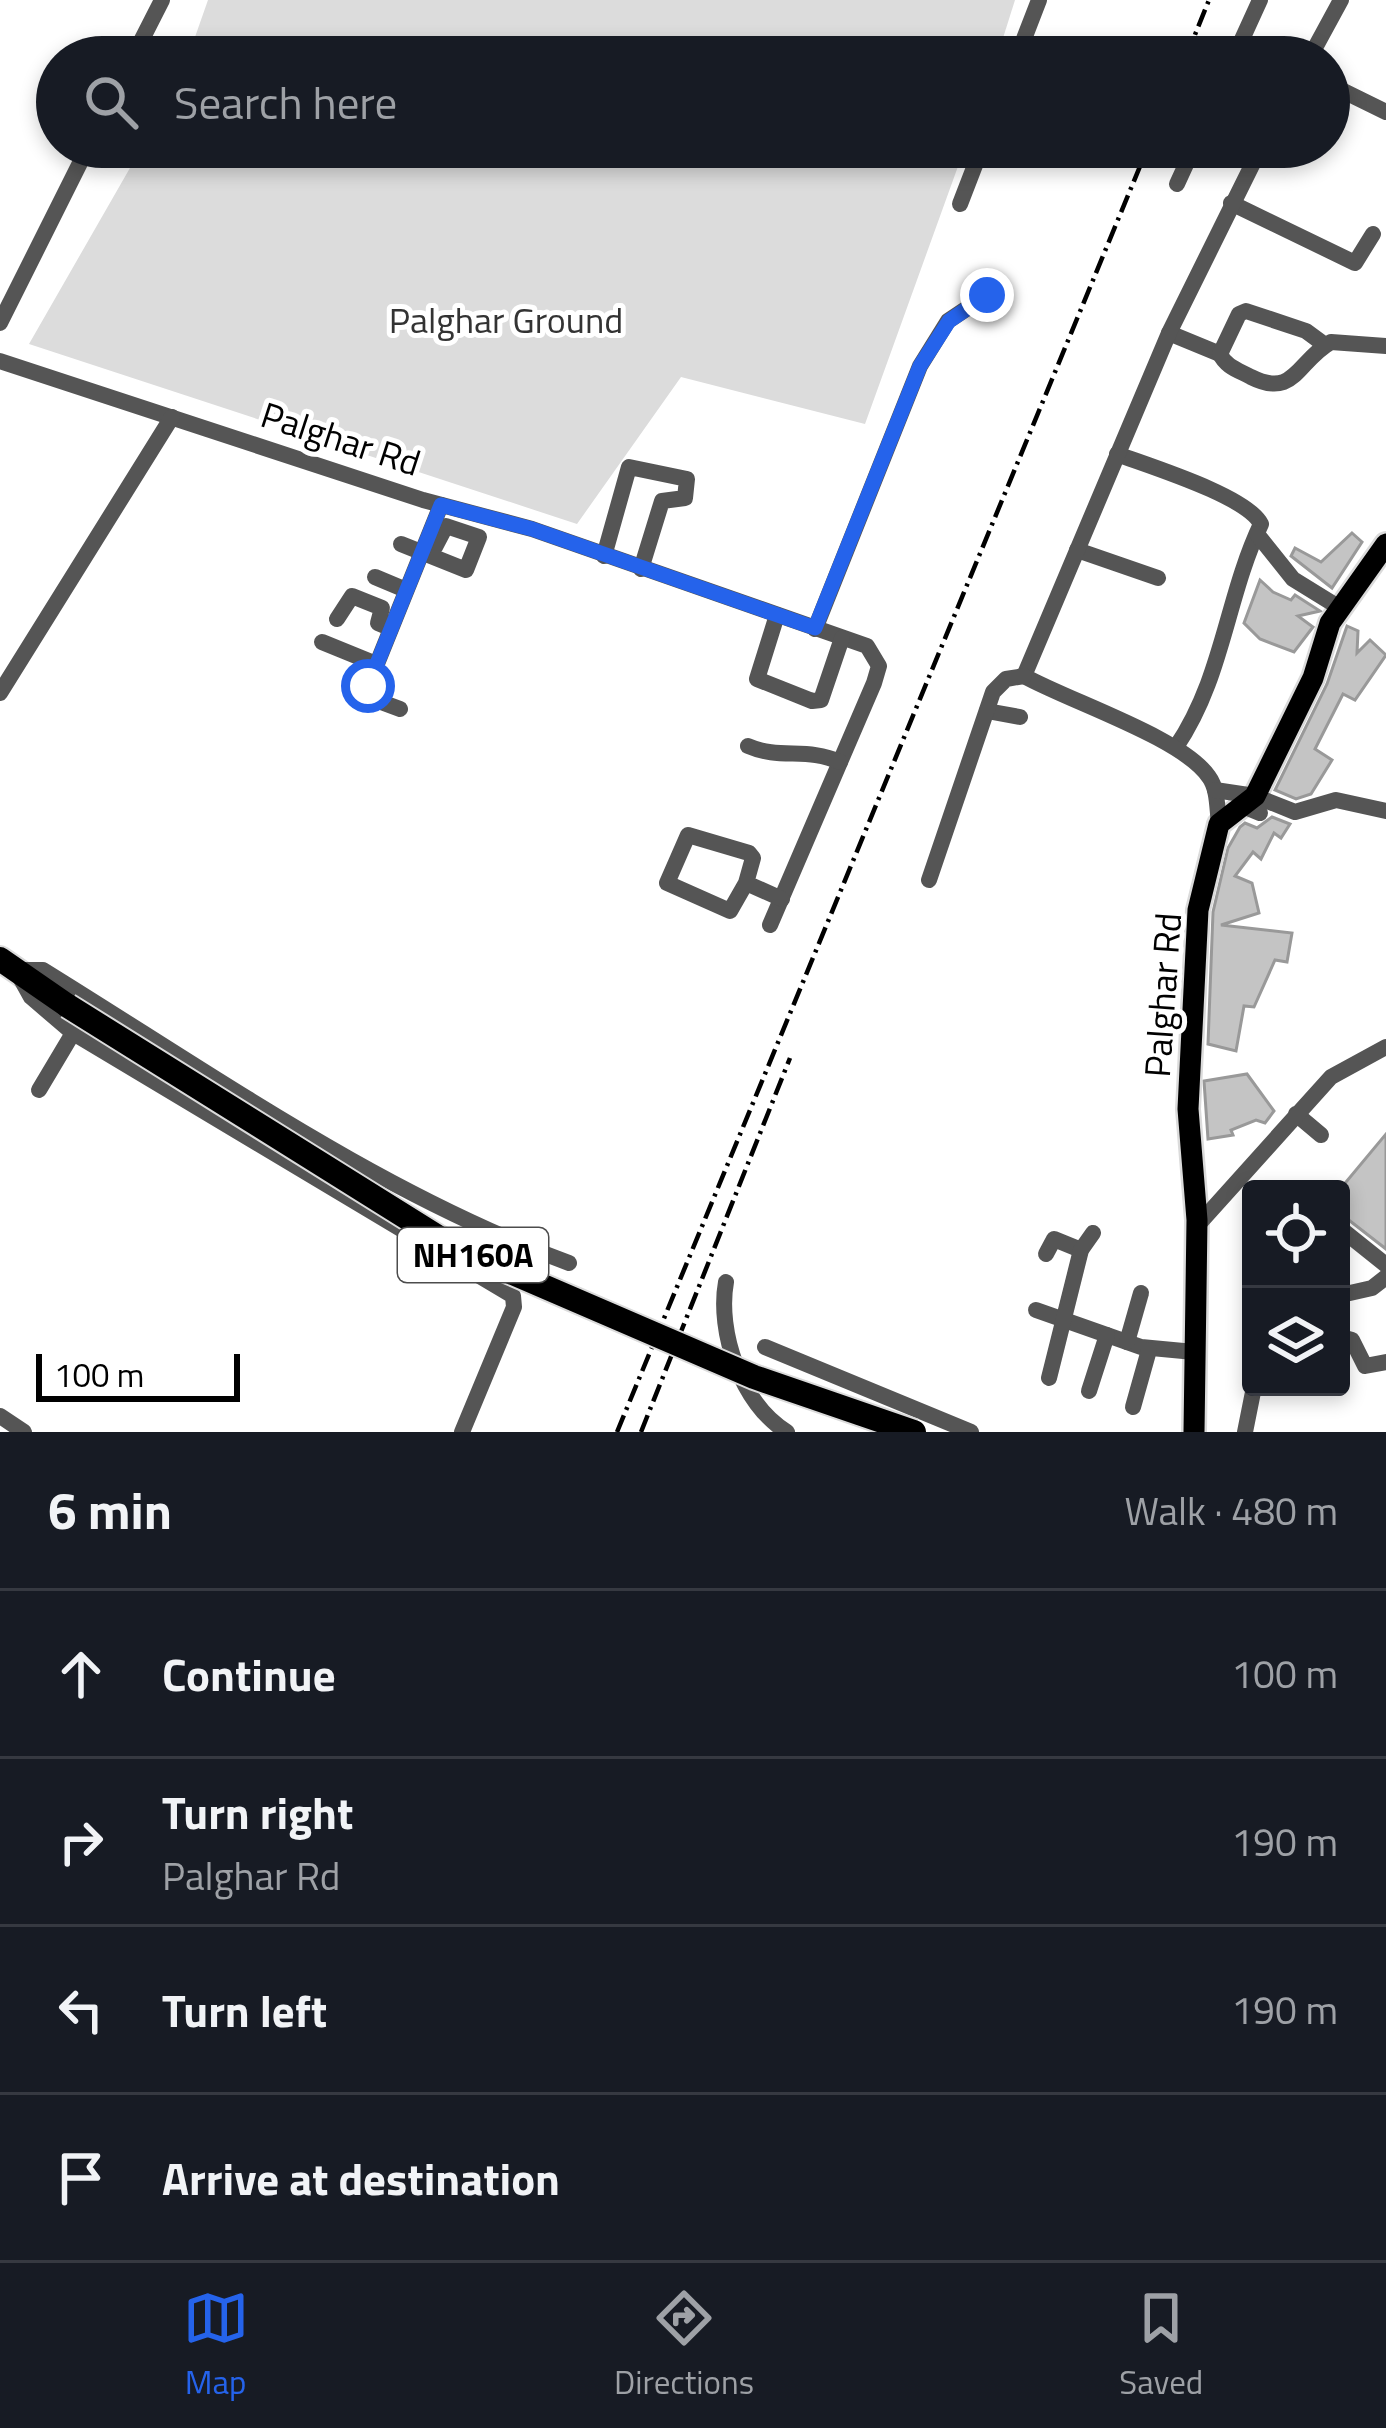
<!DOCTYPE html>
<meta charset="utf-8">
<style>
body{margin:0;font-family:"Titillium Web",sans-serif;background:#242831;color:#f1f3f6}
.controls{position:absolute;right:36px;bottom:36px;display:grid;overflow:hidden;border-radius:12px;box-shadow:0 6px 18px #0003}
.controls button{width:108px;height:108px;display:grid;place-items:center;padding:0;border:0;border-bottom:3px solid #363941;background:#171b24;color:#f1f3f6;font:60px sans-serif}
.scale{position:absolute;left:36px;bottom:30px;width:204px;box-sizing:border-box;padding-left:12px;border:6px solid #000;border-top:0;font-size:33px;line-height:42px;white-space:nowrap;color:#000;-webkit-text-stroke:9px #fff;paint-order:stroke}
.stop{position:absolute;width:36px;height:36px;margin:-27px;border:9px solid #2563eb;border-radius:50%;background:#fff}
.stop.end{background:#2563eb;border-color:#fff;box-shadow:0 3px 12px #0008}
.list{margin:0;padding:0;list-style:none}
h2{display:flex;justify-content:space-between;align-items:center;height:156px;margin:0;padding:0 48px;font-size:51px}
h2 small{font-size:39px;font-weight:400;color:#9ea1a6}
.list li{display:grid;grid-template-columns:78px 1fr auto;gap:36px;align-items:center;box-sizing:border-box;height:168px;padding:0 48px;border-top:3px solid #363941}
.list b{display:block;font-size:45px;white-space:nowrap}
.list p{margin:0;font-size:39px;white-space:nowrap;color:#9ea1a6}
.list em{font-size:39px;font-style:normal;color:#9ea1a6}
.icon{flex:none;width:66px;height:66px;fill:none;stroke:currentColor;stroke-width:2;stroke-linecap:round;stroke-linejoin:round}
.map{position:relative;flex:none;width:1386px;height:1432px;overflow:hidden}
.search{position:absolute;background:#171b24;box-shadow:0 6px 18px #0003;left:36px;right:36px;top:36px;height:132px;display:flex;align-items:center;gap:30px;box-sizing:border-box;padding:0 42px;border-radius:66px;color:#9ea1a6;font-size:45px}
.sheet{height:828px;background:#171b24}
nav{display:flex;justify-content:space-around;align-items:center;box-sizing:border-box;height:168px;border-top:3px solid #363941;background:#171b24;font-size:33px;color:#9ea1a6}
nav a{display:grid;justify-items:center;gap:6px}
nav .on{color:#2563eb}
.map>svg:first-child{display:block}
</style>
<div class="map">
<svg width="1386" height="1432" viewBox="0 0 1386 1432">
<rect width="100%" height="100%" fill="#fff"/>
<g fill="#dcdcdc">
<path d="M208,0H1015L997,57H188Z"/>
<path d="M142,147H965L865,424L681,377L577,524L29,344Z"/>
</g>
<g fill="#c4c4c4" stroke="#999" stroke-width="3">
<path d="M1352,533L1362,542L1332,588L1291,556L1295,548L1321,562Z"/>
<path d="M1260,580L1273,592L1291,600L1295,595L1320,611L1298,616L1313,627L1294,652L1260,639L1244,623Z"/>
<path d="M1347,626L1358,631L1357,653L1370,640L1386,655L1355,700L1343,694L1315,749L1332,760L1311,794L1296,799L1275,790L1327,684Z"/>
<path d="M1272,817L1290,824L1281,838L1274,833L1261,859L1253,852L1235,876L1252,883L1259,913L1221,925L1292,933L1287,962L1275,960L1254,1007L1244,1006L1236,1051L1208,1044L1213,912L1228,848L1240,827L1245,823L1257,828Z"/>
<path d="M1247,1074L1274,1111L1265,1123L1256,1120L1231,1130L1233,1135L1208,1139L1204,1081Z"/>
<path d="M1386,1134V1249L1341,1214V1188Z"/>
</g>
<g fill="none" stroke-linecap="round" stroke-linejoin="round">
<defs>
<path id="major" d="M1194,1432L1197,1220L1188,1109L1198,910L1219,824L1255,796L1313,678L1330,623L1386,544"/>
<path id="highway" d="M0,959L68,1006"/>
</defs>
<use href="#major" stroke="#dbdbdb" stroke-width="26"/>
<use href="#highway" stroke="#dbdbdb" stroke-width="28"/>
<g stroke="#555" stroke-width="16">
<path d="M133,57L162,0"/>
<path d="M1017,57L1039,0"/>
<path d="M1234,57L1260,0"/>
<path d="M1310,57L1341,0"/>
<path d="M1329,84L1386,112"/>
<path d="M1177,184L1194,147"/>
<path d="M1231,203L1355,263L1373,234"/>
<path d="M960,204L982,147"/>
<path d="M0,323L88,147"/>
<path d="M1169,333L1220,354"/>
<path d="M1325,345L1306,331L1246,311L1239,314L1220,354C1226,367 1238,370 1251,377C1295,399 1297,361 1331,342L1386,346"/>
<path d="M0,361L423,500L532,529L867,646L879,666L874,683L770,925"/>
<path d="M1117,454C1149,466 1247,496 1261,524C1226,598 1223,678 1176,747"/>
<path d="M1257,534L1293,579L1340,608"/>
<path d="M401,544L466,570L479,537L446,526L435,547"/>
<path d="M1077,550L1158,578"/>
<path d="M604,556L629,467L687,479L685,498L662,501L641,569"/>
<path d="M375,577L406,590"/>
<path d="M777,615L757,679L812,701L821,700L842,638"/>
<path d="M337,619L352,596L382,608L378,623L390,628"/>
<path d="M815,629L920,366L948,321L987,295"/>
<path d="M322,642L376,664"/>
<path d="M1024,676L1169,333L1261,147"/>
<path d="M1024,676C1071,702 1183,738 1209,777C1218,789 1217,809 1219,824"/>
<path d="M0,693L172,417"/>
<path d="M400,709L373,699L368,686L441,505"/>
<path d="M987,711L1020,717"/>
<path d="M748,746C780,760 807,747 840,762"/>
<path d="M1215,790L1255,796L1295,812L1336,800L1386,811"/>
<path d="M1243,806L1260,813"/>
<path d="M929,880L993,692L1006,679L1024,676"/>
<path d="M746,883L753,858L749,853L688,835L667,883L730,911L746,883L782,899"/>
<path d="M39,1090L73,1033"/>
<path d="M1296,1114L1321,1135"/>
<path d="M1197,1226L1331,1077L1386,1047"/>
<path d="M1341,1229L1386,1265"/>
<path d="M1046,1254L1054,1239L1081,1250"/>
<path d="M726,1282C717,1331 741,1404 787,1432"/>
<path d="M1341,1295L1372,1288L1386,1277"/>
<path d="M1036,1310L1141,1347L1194,1352"/>
<path d="M1341,1337L1352,1340L1365,1366L1386,1362"/>
<path d="M1127,1342L1141,1293"/>
<path d="M765,1347L971,1432"/>
<path d="M1049,1378L1081,1250L1093,1233"/>
<path d="M1089,1391L1107,1335"/>
<path d="M1133,1407L1149,1350"/>
<path d="M0,1416L24,1432"/>
<path d="M462,1432L514,1307L513,1296L73,1033L31,997L16,970H43C213,1075 381,1194 569,1263"/>
<path d="M1245,1432L1254,1387"/>
</g>
<use href="#major" stroke="#000" stroke-width="21"/>
<use href="#highway" stroke="#000" stroke-width="24"/>
<g stroke="#000" stroke-width="4.5" stroke-dasharray="18 6 3 6" stroke-linecap="butt">
<path d="M1186,57L1209,0"/>
<path d="M617,1432L1148,147"/>
<path d="M641,1432L790,1058"/>
</g>
<defs>
<path id="highway-bridge" d="M68,1006L457,1249L754,1377L914,1432"/>
</defs>
<use href="#highway-bridge" stroke="#dbdbdb" stroke-width="28" stroke-linecap="butt"/>
<use href="#highway-bridge" stroke="#000" stroke-width="24"/>
</g>
<g fill="none" stroke-linecap="round" stroke-linejoin="round">
<path stroke="#2563eb" stroke-width="15" d="M368,686L441,505L532,529L815,628L920,366L949,321L987,295"/>
</g>
<g text-anchor="middle" dominant-baseline="central" stroke-width="10" stroke-linejoin="round" paint-order="stroke">
<rect fill="#fff" stroke="#4c4c4c" stroke-width="3" x="398" y="1228" width="150" height="54" rx="9"/>
<g font-size="33" font-weight="bold" fill="#000">
<text x="473" y="1255">NH160A</text>
</g>
<g font-size="36" fill="#333" stroke="#fff">
<text x="506" y="319">Palghar Ground</text>
</g>
<g font-size="36" fill="#000" stroke="#fff">
<text transform="translate(341 438) rotate(18)">Palghar Rd</text>
<text transform="translate(1162 995) rotate(-86)">Palghar Rd</text>
</g>
</g>
</svg>
<div class="controls">
<button><svg class="icon" aria-label="locate" viewBox="0 0 24 24"><circle cx="12" cy="12" r="6"/><path d="M12 2v4M12 18v4M2 12h4M18 12h4"/></svg></button>
<button><svg class="icon" aria-label="layers" viewBox="0 0 24 24"><path d="M12 4l9 5-9 5-9-5zM3 14l9 5 9-5"/></svg></button>
</div>
<div class="scale">100 m</div>
<div class="stop" style="left:368px;top:686px"></div>
<div class="stop end" style="left:987px;top:295px"></div>
<div class="search"><svg class="icon" aria-label="search" viewBox="0 0 24 24"><circle cx="10" cy="10" r="6"/><path d="M15 15l6 6"/></svg>Search here</div>
</div>
<section class="sheet">
<h2>6 min<small>Walk · 480 m</small></h2>
<ul class="list">
<li><svg class="icon" aria-label="ahead" viewBox="0 0 24 24"><path d="M12 20V5M6 11l6-6 6 6"/></svg><div><b>Continue</b></div><em>100 m</em></li>
<li><svg class="icon" aria-label="right" viewBox="0 0 24 24"><path d="M7 20v-9h11M14 6l5 5-5 5"/></svg><div><b>Turn right</b><p>Palghar Rd</p></div><em>190 m</em></li>
<li><svg class="icon" aria-label="left" viewBox="0 0 24 24"><path d="M17 20v-9H6M10 6l-5 5 5 5"/></svg><div><b>Turn left</b></div><em>190 m</em></li>
<li><svg class="icon" aria-label="arrive" viewBox="0 0 24 24"><path d="M6 21V4h12l-3 4 3 4H6"/></svg><div><b>Arrive at destination</b></div></li>
</ul>
</section>
<nav>
<a class="on"><svg class="icon" aria-label="map" viewBox="0 0 24 24"><path d="M3 6l6-2 6 2 6-2v14l-6 2-6-2-6 2zM9 4v14M15 6v14"/></svg>Map</a>
<a><svg class="icon" aria-label="directions" viewBox="0 0 24 24"><path d="M12 3l9 9-9 9-9-9zM9 14v-3h6M13 9l2 2-2 2"/></svg>Directions</a>
<a><svg class="icon" aria-label="saved" viewBox="0 0 24 24"><path d="M7 4h10v16l-5-4-5 4z"/></svg>Saved</a>
</nav>
